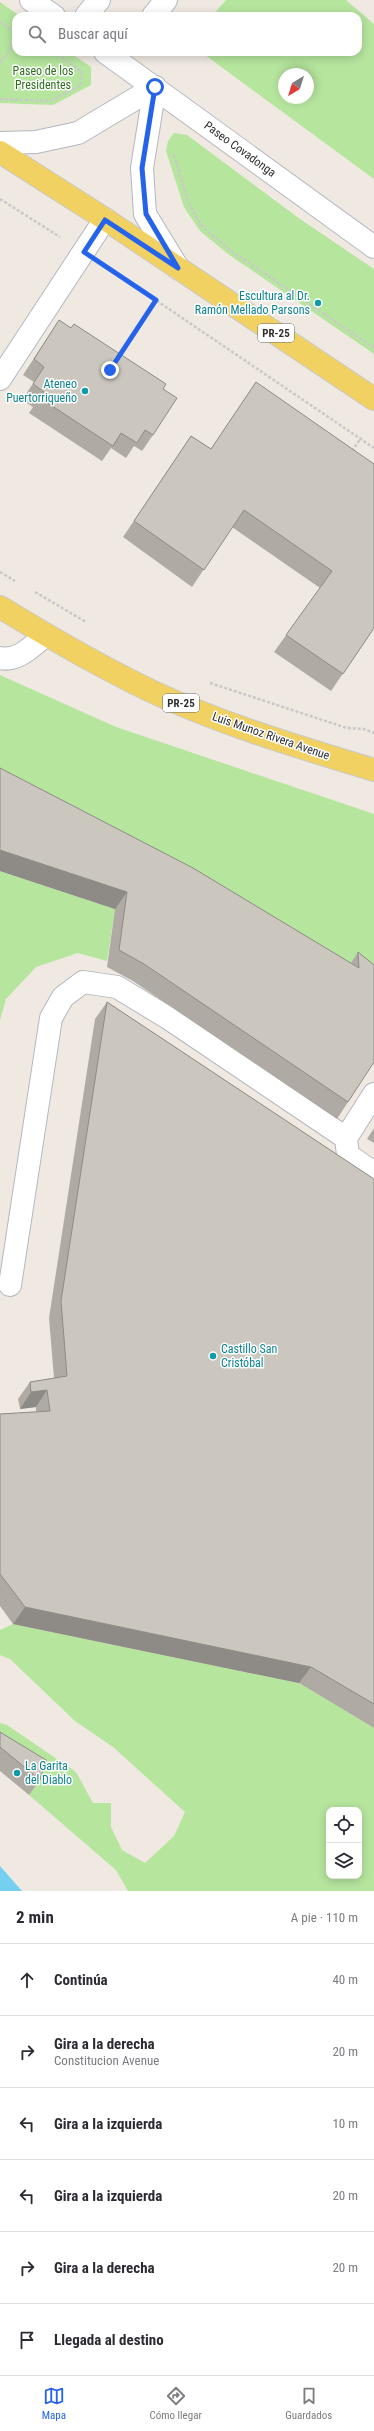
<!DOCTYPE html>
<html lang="es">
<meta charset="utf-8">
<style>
body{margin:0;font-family:"Roboto Condensed",sans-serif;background:#f7f7f7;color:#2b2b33}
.controls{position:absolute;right:12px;bottom:12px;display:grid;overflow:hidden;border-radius:8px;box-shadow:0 2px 10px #0003}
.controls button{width:36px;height:36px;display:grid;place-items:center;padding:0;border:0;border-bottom:1px solid #e1e1e2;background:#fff;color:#2b2b33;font:20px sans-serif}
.compass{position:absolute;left:278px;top:68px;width:36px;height:36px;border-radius:50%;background:#fff;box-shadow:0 2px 10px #0003;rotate:218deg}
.stop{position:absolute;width:12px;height:12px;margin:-9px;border:3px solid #2563eb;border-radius:50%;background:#fff}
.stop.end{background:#2563eb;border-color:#fff;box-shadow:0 1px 4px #0008}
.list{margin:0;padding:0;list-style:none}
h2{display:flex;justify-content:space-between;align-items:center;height:52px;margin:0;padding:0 16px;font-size:17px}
h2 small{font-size:13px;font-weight:400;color:#7c7c81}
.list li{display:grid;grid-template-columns:26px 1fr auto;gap:12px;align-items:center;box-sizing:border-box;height:72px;padding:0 16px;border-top:1px solid #e1e1e2}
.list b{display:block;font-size:15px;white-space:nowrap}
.list p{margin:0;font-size:13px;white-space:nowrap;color:#7c7c81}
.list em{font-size:13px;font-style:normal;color:#7c7c81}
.icon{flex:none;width:22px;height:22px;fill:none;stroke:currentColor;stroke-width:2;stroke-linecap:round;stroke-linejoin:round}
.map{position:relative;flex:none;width:374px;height:1891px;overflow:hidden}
.search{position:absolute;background:#fff;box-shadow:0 2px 10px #0003;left:12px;right:12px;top:12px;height:44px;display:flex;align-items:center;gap:10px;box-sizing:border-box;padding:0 14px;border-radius:12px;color:#7c7c81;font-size:15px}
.sheet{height:484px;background:#fff}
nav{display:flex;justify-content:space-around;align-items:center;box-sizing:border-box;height:56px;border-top:1px solid #e1e1e2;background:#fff;font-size:11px;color:#7c7c81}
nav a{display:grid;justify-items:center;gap:2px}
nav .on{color:#2563eb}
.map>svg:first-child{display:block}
</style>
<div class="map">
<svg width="374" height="1891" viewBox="0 0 374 1891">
<rect width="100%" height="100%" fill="#efe9e1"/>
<g fill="#b6e59e" fill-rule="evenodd">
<path d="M226,0H346L374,24V179L201,52H358V16H212ZM284,74H308V98H284Z"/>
<path d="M0,2L20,16H16V52H69L91,67V85L53,105L0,103Z"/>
<path d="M174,133L187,135L300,219L374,269V354L228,254L200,231L184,207L166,151L168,141Z"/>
<path d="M0,675L116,727L374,814V976L0,791Z"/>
<path d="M0,871L115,909L107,961L78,953L36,967L6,999L0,1020Z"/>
<path d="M13,1624L299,1683L374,1728V1891H128L116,1870L29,1795L32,1788L0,1752V1723L7,1725L76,1772L93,1803H111V1827L122,1850L145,1863L174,1836L185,1812L113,1747L75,1721L10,1659L0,1655V1630ZM329,1810H359V1876H329Z"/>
</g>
<path fill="#75cff0" d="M0,1866L22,1891H0Z"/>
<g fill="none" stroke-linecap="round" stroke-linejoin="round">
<defs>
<g id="minor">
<path d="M31,0L54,16"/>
<path d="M86,16L99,0"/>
<path d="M153,16L166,0"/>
<path d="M105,52L374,247"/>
<path d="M155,87L142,168L145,214L178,268"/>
<path d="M0,143L36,142L78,133L155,87"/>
<path d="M0,379L105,219"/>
<path d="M0,658C18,662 32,646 46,635"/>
<path d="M374,1094L346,1138L348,1155L374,1173"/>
<path d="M10,1285L51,1018L63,997L83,982L117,987L168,1018L346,1138"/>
</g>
<g id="major">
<path d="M0,152L105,219L374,399"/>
<path d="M0,607C49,637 99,666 151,691C223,725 299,747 374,770"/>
</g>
</defs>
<use href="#minor" stroke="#b4b7c1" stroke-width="24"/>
<use href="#major" stroke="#c9c9c9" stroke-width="24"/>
<g stroke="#c9c9c9" stroke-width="2.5" stroke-dasharray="3 2" stroke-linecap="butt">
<path d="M0,22L16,33"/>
<path d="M0,62L6,56L16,37"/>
<path d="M0,99L50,101L80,86L82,72L54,52"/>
<path d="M174,155L189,204L203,227L230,250L374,348"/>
<path d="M0,199L60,237"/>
<path d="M107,267L374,448"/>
<path d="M119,356L156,300"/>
<path d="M352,451L361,438"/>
<path d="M0,572L15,581"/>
<path d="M35,592L86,622"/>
<path d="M210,683L347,728L364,729L374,733"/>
</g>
<use href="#minor" stroke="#fff" stroke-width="22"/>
<use href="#major" stroke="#f2d163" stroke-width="22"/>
</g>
<g fill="#afaba4">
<path d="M59,320L163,389L153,435L142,451L134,446L126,458L111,448L102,461L29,413L33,407L22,400L34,382L23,375Z"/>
<path d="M256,382L374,628L331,691L274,652L320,588L232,527L192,587L123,537L191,436L211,449Z"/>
<path d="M0,768L351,963L358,952L374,965L348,1102L337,1119L133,981L107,967L115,909L0,871Z"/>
<path d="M107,1002L374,1179V1728L299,1683L13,1624L0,1606V1414L36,1412V1407L20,1409L18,1399L30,1382L54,1378L49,1318L95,1019Z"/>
<path d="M374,1128V1143L367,1139Z"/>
<path d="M0,1732L40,1780L29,1795L0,1771Z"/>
</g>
<g fill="#8e8b86">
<path d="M0,850L127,892L115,909L0,871Z"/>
<path d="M47,1390L36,1407L20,1409L31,1392Z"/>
<path d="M25,1607L311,1667L299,1683L13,1624Z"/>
</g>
<g fill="#cbc7bf" stroke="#8e8b86">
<path d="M59,320L71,328L74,324L166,384L163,389L177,398L153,435L145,430L137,443L121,433L113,446L40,398L44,392L33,384L44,367L34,359Z"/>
<path d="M256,382L374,464V628L343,674L286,635L332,571L244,510L204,570L134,521L191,436L211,449Z"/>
<path d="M0,768L193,868L359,968L358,952L374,965V1062L348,1102L144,964L119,950L127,892L0,850Z"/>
<path d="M107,1002L374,1179V1704L311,1667L25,1607L0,1574V1414L50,1411L47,1390L31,1392L30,1382L67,1376L61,1301Z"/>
<path d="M0,1732L46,1760L40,1780L0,1747Z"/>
</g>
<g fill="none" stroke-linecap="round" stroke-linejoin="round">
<path stroke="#2563eb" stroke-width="5" d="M110,370L156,300L84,252L105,220L178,268L146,214L142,168L155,87"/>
</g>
<g fill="#0f9aa8" stroke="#fff" stroke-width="1.5">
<circle cx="318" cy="303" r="4"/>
<circle cx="85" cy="391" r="4"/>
<circle cx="213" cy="1356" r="4"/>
<circle cx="17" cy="1773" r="4"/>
</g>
<g text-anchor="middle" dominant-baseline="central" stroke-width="3" stroke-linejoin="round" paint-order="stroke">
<g fill="#fff" stroke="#6d6d6d" stroke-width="1">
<rect x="258" y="324" width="36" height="18" rx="3"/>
<rect x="163" y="694" width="36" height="18" rx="3"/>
</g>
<g font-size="11" font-weight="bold" fill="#2e2e2e">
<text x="276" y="333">PR-25</text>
<text x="181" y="703">PR-25</text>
</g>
<g font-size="12" fill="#2c6e1b" stroke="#fff">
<text x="43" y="71">Paseo de los<tspan x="43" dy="14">Presidentes</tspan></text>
</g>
<g font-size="12" fill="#2e2e2e" stroke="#fff">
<text transform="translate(240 149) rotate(36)">Paseo Covadonga</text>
<text transform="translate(271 736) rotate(19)">Luis Munoz Rivera Avenue</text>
</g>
<g font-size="12" fill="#0d838f" stroke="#fff" text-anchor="end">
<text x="310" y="296">Escultura al Dr.<tspan x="310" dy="14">Ramón Mellado Parsons</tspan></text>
<text x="77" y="384">Ateneo<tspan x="77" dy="14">Puertorriqueño</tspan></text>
<text x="221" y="1349" text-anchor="start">Castillo San<tspan x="221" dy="14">Cristóbal</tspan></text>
<text x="25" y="1766" text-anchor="start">La Garita<tspan x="25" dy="14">del Diablo</tspan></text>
</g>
</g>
</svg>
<div class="controls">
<button><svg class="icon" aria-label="locate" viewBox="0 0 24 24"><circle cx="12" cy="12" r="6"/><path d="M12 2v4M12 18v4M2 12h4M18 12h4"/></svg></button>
<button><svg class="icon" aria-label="layers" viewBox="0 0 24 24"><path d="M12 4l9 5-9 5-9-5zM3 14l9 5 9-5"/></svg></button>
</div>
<svg class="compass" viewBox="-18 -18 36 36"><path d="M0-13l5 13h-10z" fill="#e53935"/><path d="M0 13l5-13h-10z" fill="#7c7c81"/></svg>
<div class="stop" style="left:155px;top:87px"></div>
<div class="stop end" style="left:110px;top:370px"></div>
<div class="search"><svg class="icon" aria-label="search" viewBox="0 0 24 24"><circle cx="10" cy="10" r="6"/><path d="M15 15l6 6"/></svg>Buscar aquí</div>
</div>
<section class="sheet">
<h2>2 min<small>A pie · 110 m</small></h2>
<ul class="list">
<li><svg class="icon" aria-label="ahead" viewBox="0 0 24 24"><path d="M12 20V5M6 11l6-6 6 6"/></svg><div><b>Continúa</b></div><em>40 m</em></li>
<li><svg class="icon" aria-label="right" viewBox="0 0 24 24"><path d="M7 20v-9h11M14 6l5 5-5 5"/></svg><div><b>Gira a la derecha</b><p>Constitucion Avenue</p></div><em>20 m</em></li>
<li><svg class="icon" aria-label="left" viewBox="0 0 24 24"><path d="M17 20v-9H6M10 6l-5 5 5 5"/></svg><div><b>Gira a la izquierda</b></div><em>10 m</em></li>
<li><svg class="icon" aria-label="left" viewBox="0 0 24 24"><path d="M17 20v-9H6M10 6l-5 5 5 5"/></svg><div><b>Gira a la izquierda</b></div><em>20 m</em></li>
<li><svg class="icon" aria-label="right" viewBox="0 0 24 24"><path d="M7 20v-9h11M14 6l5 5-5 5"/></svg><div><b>Gira a la derecha</b></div><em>20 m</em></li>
<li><svg class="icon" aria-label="arrive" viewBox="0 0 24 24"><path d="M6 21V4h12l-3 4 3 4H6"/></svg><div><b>Llegada al destino</b></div></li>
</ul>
</section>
<nav>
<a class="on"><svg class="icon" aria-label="map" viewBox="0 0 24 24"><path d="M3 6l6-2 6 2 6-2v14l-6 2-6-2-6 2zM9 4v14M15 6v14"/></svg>Mapa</a>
<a><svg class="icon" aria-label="directions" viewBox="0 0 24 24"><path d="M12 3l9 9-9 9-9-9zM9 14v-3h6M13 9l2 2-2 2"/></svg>Cómo llegar</a>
<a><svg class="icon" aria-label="saved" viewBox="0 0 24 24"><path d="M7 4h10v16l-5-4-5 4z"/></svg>Guardados</a>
</nav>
